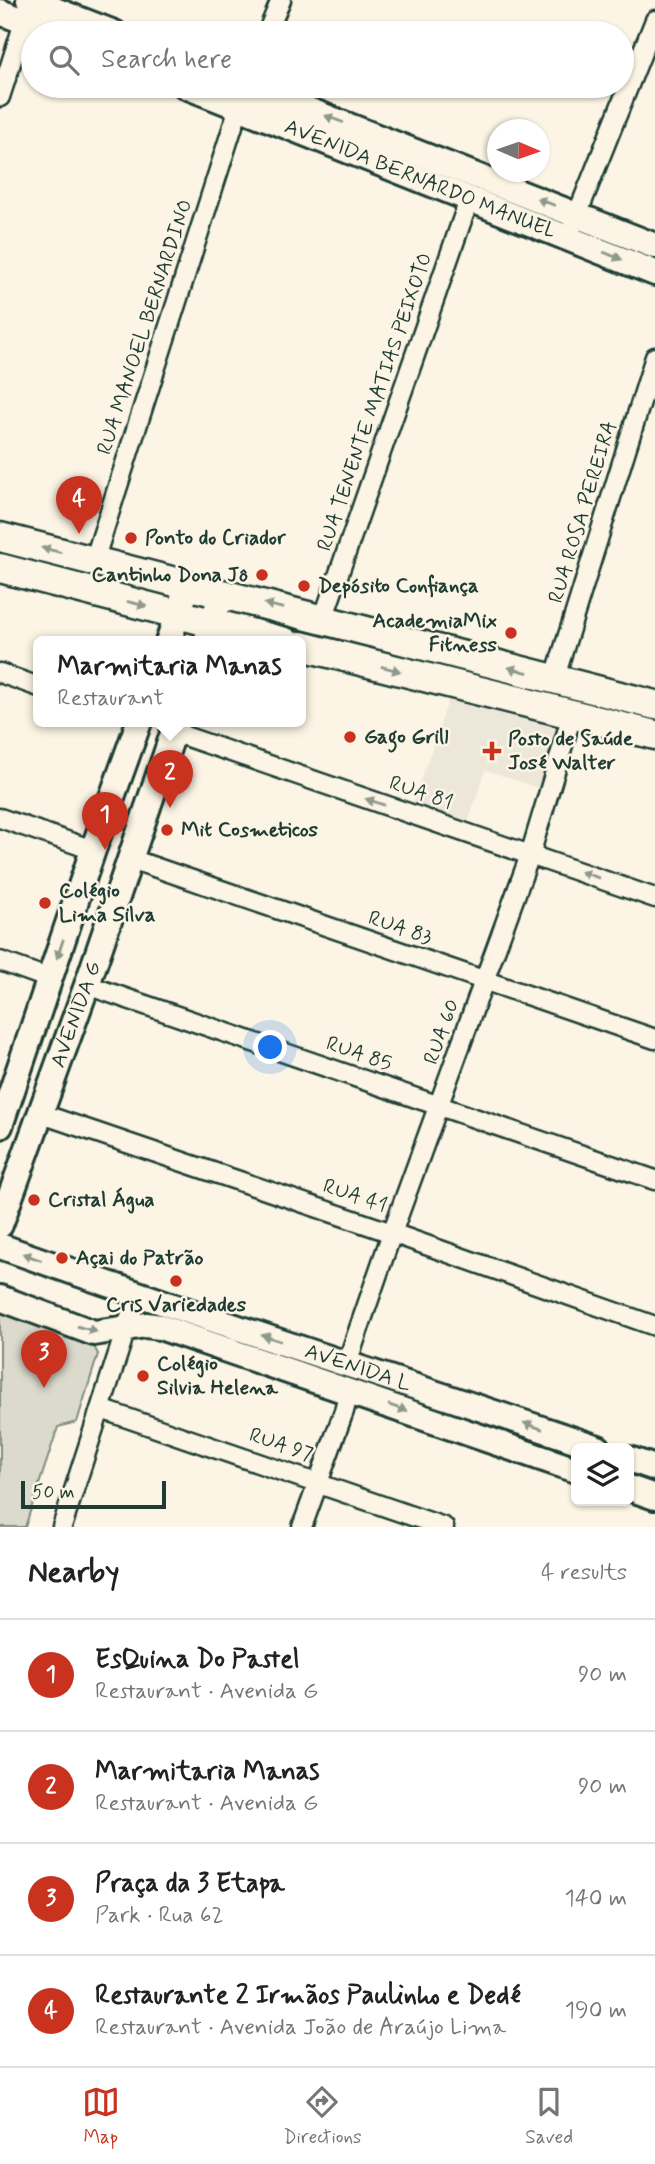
<!DOCTYPE html>
<meta charset="utf-8">
<style>
body{margin:0;font-family:Mynerve,sans-serif;background:#f2f2f2;color:#222}
.controls{position:absolute;right:21px;bottom:21px;display:grid;overflow:hidden;border-radius:10px;box-shadow:0 2px 5px #0004}
.controls button{width:63px;height:63px;display:grid;place-items:center;padding:0;border:0;border-bottom:2px solid #e0e0e0;background:#fff;color:#222;font:35px sans-serif}
.compass{position:absolute;left:487px;top:119px;width:63px;height:63px;border-radius:50%;background:#fff;box-shadow:0 2px 5px #0004;rotate:92deg}
.scale{position:absolute;left:21px;bottom:18px;width:145px;box-sizing:border-box;padding-left:7px;border:4px solid #1f3d34;border-top:0;font-size:19px;line-height:24px;white-space:nowrap;color:#1f3d34;-webkit-text-stroke:5px #fcf5e5;paint-order:stroke}
.you{position:absolute;left:271px;top:1048px;width:24px;height:24px;margin:-18px;border:5px solid #fff;border-radius:50%;background:#1a73e8;box-shadow:0 0 0 10px #1a73e833}
.badge{display:grid;place-items:center;width:46px;height:46px;border-radius:50%;background:#c8321e;color:#fff;font-size:23px;font-weight:700}
.pin{position:absolute;translate:-50% -58px;filter:drop-shadow(0 2px 4px #0008)}
.pin::after{content:'';position:absolute;top:37px;width:24px;height:21px;background:inherit;clip-path:polygon(0 0,100% 0,50% 100%)}
.popup{position:absolute;left:33px;top:636px;width:273px;height:91px;box-sizing:border-box;display:grid;place-content:center;border-radius:10px;background:#fff;filter:drop-shadow(0 2px 5px #0005);font-size:23px;white-space:nowrap;color:#767676}
.popup b{font-size:26px;color:#222}
.popup::after{content:'';position:absolute;left:50%;top:100%;margin-left:-14px;border:14px solid transparent;border-top-color:#fff}
.list{margin:0;padding:0;list-style:none}
h2{display:flex;justify-content:space-between;align-items:center;height:91px;margin:0;padding:0 28px;font-size:30px}
h2 small{font-size:23px;font-weight:400;color:#767676}
.list li{display:grid;grid-template-columns:46px 1fr auto;gap:21px;align-items:center;box-sizing:border-box;height:112px;padding:0 28px;border-top:2px solid #e0e0e0}
.list b{display:block;font-size:26px;white-space:nowrap}
.list p{margin:0;font-size:23px;white-space:nowrap;color:#767676}
.list em{font-size:23px;font-style:normal;color:#767676}
.icon{flex:none;width:38px;height:38px;fill:none;stroke:currentColor;stroke-width:2;stroke-linecap:round;stroke-linejoin:round}
.map{position:relative;flex:none;width:655px;height:1527px;overflow:hidden}
.search{position:absolute;background:#fff;box-shadow:0 2px 5px #0004;left:21px;right:21px;top:21px;height:77px;display:flex;align-items:center;gap:18px;box-sizing:border-box;padding:0 24px;border-radius:38px;color:#767676;font-size:26px}
.sheet{height:539px;background:#fff}
nav{display:flex;justify-content:space-around;align-items:center;box-sizing:border-box;height:98px;border-top:2px solid #e0e0e0;background:#fff;font-size:19px;color:#767676}
nav a{display:grid;justify-items:center;gap:4px}
nav .on{color:#c8321e}
.map>svg:first-child{display:block}
</style>
<div class="map">
<svg width="655" height="1527" viewBox="0 0 655 1527">
<rect width="100%" height="100%" fill="#fcf5e5"/>
<filter id="ink" filterUnits="userSpaceOnUse"><feTurbulence type="fractalNoise" baseFrequency=".0143" numOctaves="2"/><feDisplacementMap in="SourceGraphic" scale="14" xChannelSelector="R" yChannelSelector="G"/><feConvolveMatrix kernelMatrix="1 2 1 2 8 2 1 2 1" color-interpolation-filters="sRGB"/></filter>
<g filter="url(#ink)">
<path fill="#ece7d8" d="M448,701L555,727L559,733L541,789L485,770L467,826L412,807Z"/>
<path fill="#dcdacc" stroke="#7e8c80" stroke-width="2" d="M0,1306L89,1337L98,1354L77,1422L58,1427L25,1527H0Z"/>
<g fill="none" stroke-linecap="round" stroke-linejoin="round">
<defs>
<g id="street">
<path d="M267,33L281,0"/>
<path d="M0,97L28,10"/>
<path d="M573,225L655,20"/>
<path d="M94,561L239,107"/>
<path d="M323,619L469,200"/>
<path d="M0,673L39,687"/>
<path d="M554,680L655,357"/>
<path d="M173,732L655,898"/>
<path d="M0,818L93,850"/>
<path d="M131,859L655,1039"/>
<path d="M0,961L50,979"/>
<path d="M87,985L655,1180"/>
<path d="M39,1113L392,1233L655,1326"/>
<path d="M347,1363L392,1233L530,855L572,715"/>
<path d="M101,1409L444,1527"/>
<path d="M62,1527L137,1295"/>
<path d="M302,1527L344,1411L349,1392"/>
</g>
<g id="secondary">
<path d="M29,0L114,33"/>
<path d="M0,12L55,33"/>
<path id="s1" d="M186,86L655,273"/>
<path d="M247,86L655,246"/>
<path d="M168,642L188,585"/>
<path d="M206,642L222,593"/>
<path d="M0,1126L93,850L139,722"/>
<path id="s2" d="M0,1225L87,985L177,722"/>
<path id="s3" d="M0,1246C198,1317 399,1380 598,1448"/>
<path d="M0,1298L94,1333L146,1325L160,1327L576,1470"/>
<path d="M629,1459L655,1468"/>
<path d="M629,1488L655,1497"/>
</g>
<g id="primary">
<path d="M0,537L655,705"/>
<path d="M0,568L285,642"/>
<path d="M301,646L655,735"/>
</g>
</defs>
<use href="#street" stroke="#1f3d34" stroke-width="23"/>
<use href="#secondary" stroke="#1f3d34" stroke-width="30"/>
<use href="#primary" stroke="#1f3d34" stroke-width="33"/>
<use href="#street" stroke="#fcf5e5" stroke-width="18"/>
<use href="#secondary" stroke="#fcf5e5" stroke-width="24"/>
<use href="#primary" stroke="#fcf5e5" stroke-width="28"/>
</g>
<defs><path id="oneway-solid" d="M-6-.8H1V-3.2L6.5 0L1 3.2V.8H-6Z" transform="scale(1.75)"/></defs>
<g fill="#8e998c">
<use href="#oneway-solid" transform="translate(334 119) rotate(-159)"/>
<use href="#oneway-solid" transform="translate(546 202) rotate(-159)"/>
<use href="#oneway-solid" transform="translate(613 256) rotate(22)"/>
<use href="#oneway-solid" transform="translate(51 550) rotate(-166)"/>
<use href="#oneway-solid" transform="translate(137 604) rotate(14)"/>
<use href="#oneway-solid" transform="translate(274 606) rotate(-166)"/>
<use href="#oneway-solid" transform="translate(391 669) rotate(15)"/>
<use href="#oneway-solid" transform="translate(518 670) rotate(-165)"/>
<use href="#oneway-solid" transform="translate(375 802) rotate(-161)"/>
<use href="#oneway-solid" transform="translate(590 875) rotate(-161)"/>
<use href="#oneway-solid" transform="translate(60 949) rotate(109)"/>
<use href="#oneway-solid" transform="translate(32 1257) rotate(-160)"/>
<use href="#oneway-solid" transform="translate(87 1329) rotate(16)"/>
<use href="#oneway-solid" transform="translate(271 1338) rotate(-162)"/>
<use href="#oneway-solid" transform="translate(398 1408) rotate(19)"/>
<use href="#oneway-solid" transform="translate(533 1426) rotate(-161)"/>
</g>
</g>
<g fill="#c8321e" stroke="#fcf5e5" stroke-width="2.5">
<circle cx="131" cy="538" r="7"/>
<circle cx="262" cy="575" r="7"/>
<circle cx="304" cy="586" r="7"/>
<circle cx="511" cy="633" r="7"/>
<circle cx="350" cy="737" r="7"/>
<path d="M488.5 740.5h7v7h7v7h-7v7h-7v-7h-7v-7h7z"/>
<circle cx="167" cy="830" r="7"/>
<circle cx="45" cy="903" r="7"/>
<circle cx="34" cy="1200" r="7"/>
<circle cx="62" cy="1258" r="7"/>
<circle cx="176" cy="1281" r="7"/>
<circle cx="143" cy="1376" r="7"/>
</g>
<g text-anchor="middle" dominant-baseline="central" stroke-width="5" stroke-linejoin="round" paint-order="stroke">
<g font-size="21" fill="#1f3d34" stroke="#fcf5e5">
<text stroke="none"><textPath href="#s1" startOffset="252">AVENIDA BERNARDO MANUEL</textPath></text>
<text transform="translate(145 327) rotate(-72)">RUA MANOEL BERNARDINO</text>
<text transform="translate(375 402) rotate(-71)">RUA TENENTE MATIAS PEIXOTO</text>
<text transform="translate(583 512) rotate(-73)">RUA ROSA PEREIRA</text>
<text transform="translate(421 793) rotate(19)">RUA 81</text>
<text transform="translate(400 928) rotate(19)">RUA 83</text>
<text stroke="none"><textPath href="#s2" startOffset="224">AVENIDA G</textPath></text>
<text transform="translate(442 1032) rotate(-70)">RUA 60</text>
<text transform="translate(359 1054) rotate(19)">RUA 85</text>
<text transform="translate(355 1196) rotate(19)">RUA 41</text>
<text stroke="none"><textPath href="#s3" startOffset="378">AVENIDA L</textPath></text>
<text transform="translate(281 1445) rotate(19)">RUA 97</text>
</g>
<g font-size="21" font-weight="bold" fill="#1f3d34" stroke="#fcf5e5" text-anchor="start">
<text x="145" y="538">Ponto do Criador</text>
<text x="248" y="575" text-anchor="end">Cantinho Dona Jô</text>
<text x="318" y="586">Depósito Confiança</text>
<text x="497" y="621" text-anchor="end">AcademiaMix<tspan x="497" dy="24">Fitness</tspan></text>
<text x="364" y="737">Gago Grill</text>
<text x="508" y="739">Posto de Saúde<tspan x="508" dy="24">José Walter</tspan></text>
<text x="181" y="830">Mit Cosmeticos</text>
<text x="59" y="891">Colégio<tspan x="59" dy="24">Lima Silva</tspan></text>
<text x="48" y="1200">Cristal Água</text>
<text x="76" y="1258">Açai do Patrão</text>
<text x="176" y="1305" text-anchor="middle">Cris Variedades</text>
<text x="157" y="1364">Colégio<tspan x="157" dy="24">Silvia Helena</tspan></text>
</g>
</g>
</svg>
<div class="controls">
<button><svg class="icon" aria-label="layers" viewBox="0 0 24 24"><path d="M12 4l9 5-9 5-9-5zM3 14l9 5 9-5"/></svg></button>
</div>
<svg class="compass" viewBox="-18 -18 36 36"><path d="M0-13l5 13h-10z" fill="#e53935"/><path d="M0 13l5-13h-10z" fill="#767676"/></svg>
<div class="scale">50 m</div>
<div class="you"></div>
<div class="pin badge" style="left:105px;top:850px">1</div>
<div class="pin badge" style="left:170px;top:808px">2</div>
<div class="popup"><b>Marmitaria Manas</b>Restaurant</div>
<div class="pin badge" style="left:44px;top:1388px">3</div>
<div class="pin badge" style="left:79px;top:534px">4</div>
<div class="search"><svg class="icon" aria-label="search" viewBox="0 0 24 24"><circle cx="10" cy="10" r="6"/><path d="M15 15l6 6"/></svg>Search here</div>
</div>
<section class="sheet">
<h2>Nearby<small>4 results</small></h2>
<ul class="list">
<li><span class="badge">1</span><div><b>EsQuina Do Pastel</b><p>Restaurant · Avenida G</p></div><em>90 m</em></li>
<li><span class="badge">2</span><div><b>Marmitaria Manas</b><p>Restaurant · Avenida G</p></div><em>90 m</em></li>
<li><span class="badge">3</span><div><b>Praça da 3 Etapa</b><p>Park · Rua 62</p></div><em>140 m</em></li>
<li><span class="badge">4</span><div><b>Restaurante 2 Irmãos Paulinho e Dedé</b><p>Restaurant · Avenida João de Araújo Lima</p></div><em>190 m</em></li>
</ul>
</section>
<nav>
<a class="on"><svg class="icon" aria-label="map" viewBox="0 0 24 24"><path d="M3 6l6-2 6 2 6-2v14l-6 2-6-2-6 2zM9 4v14M15 6v14"/></svg>Map</a>
<a><svg class="icon" aria-label="directions" viewBox="0 0 24 24"><path d="M12 3l9 9-9 9-9-9zM9 14v-3h6M13 9l2 2-2 2"/></svg>Directions</a>
<a><svg class="icon" aria-label="saved" viewBox="0 0 24 24"><path d="M7 4h10v16l-5-4-5 4z"/></svg>Saved</a>
</nav>
